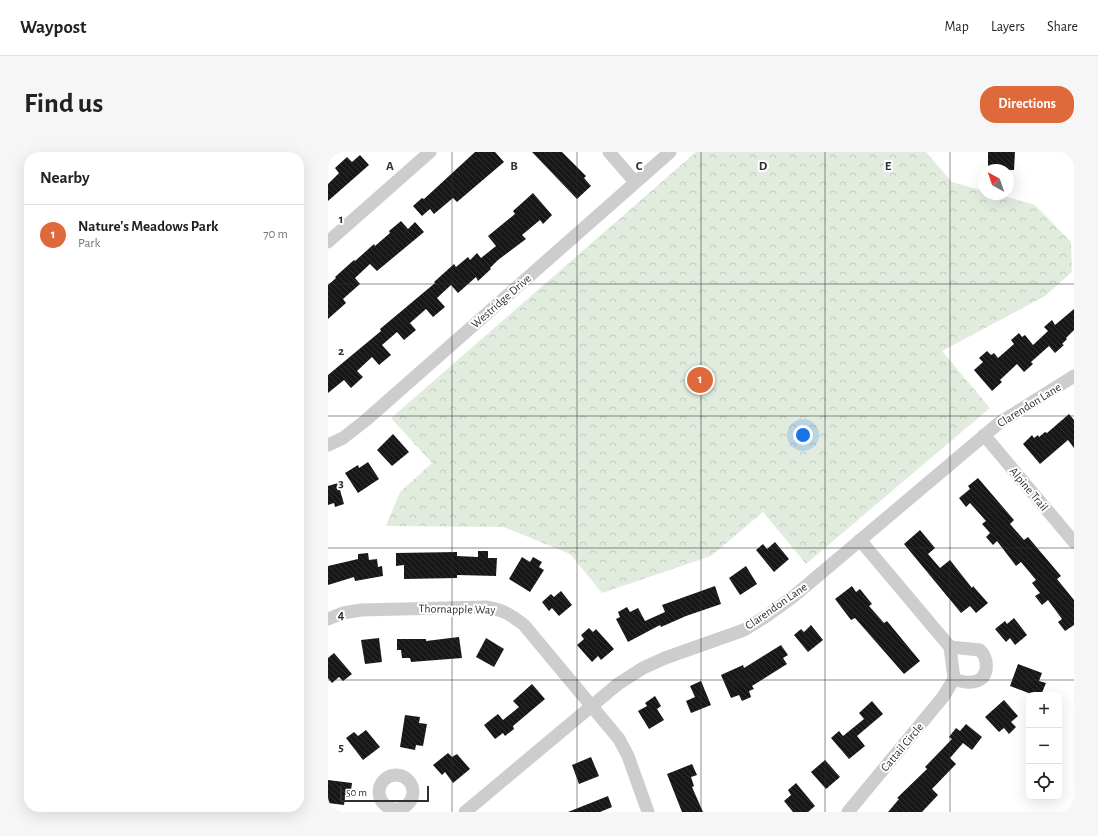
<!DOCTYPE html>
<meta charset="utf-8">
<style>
body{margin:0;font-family:"Alegreya Sans",sans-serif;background:#f6f6f6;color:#222}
.controls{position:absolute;right:12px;bottom:12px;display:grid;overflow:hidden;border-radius:8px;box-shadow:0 4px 16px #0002}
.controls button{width:36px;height:36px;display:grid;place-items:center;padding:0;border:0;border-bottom:1px solid #e0e0e0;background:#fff;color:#222;font:20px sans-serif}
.compass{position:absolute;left:650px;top:12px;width:36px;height:36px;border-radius:50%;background:#fff;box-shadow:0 4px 16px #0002;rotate:320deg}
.scale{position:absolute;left:12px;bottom:10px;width:89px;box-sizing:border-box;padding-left:4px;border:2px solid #303030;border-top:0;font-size:11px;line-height:14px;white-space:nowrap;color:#303030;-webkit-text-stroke:3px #fff;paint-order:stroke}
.you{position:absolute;left:475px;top:283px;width:14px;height:14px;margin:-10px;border:3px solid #fff;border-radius:50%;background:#1a73e8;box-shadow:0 0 0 6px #1a73e833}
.badge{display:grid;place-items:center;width:26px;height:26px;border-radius:50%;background:#de6a3b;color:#fff;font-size:13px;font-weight:700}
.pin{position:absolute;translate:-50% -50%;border:2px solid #fff;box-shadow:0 1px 4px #0006}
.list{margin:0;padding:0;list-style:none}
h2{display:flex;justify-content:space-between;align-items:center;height:52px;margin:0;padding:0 16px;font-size:17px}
h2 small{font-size:13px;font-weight:400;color:#767676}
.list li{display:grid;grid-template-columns:26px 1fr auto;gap:12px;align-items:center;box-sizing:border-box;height:60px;padding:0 16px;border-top:1px solid #e0e0e0}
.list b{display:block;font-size:15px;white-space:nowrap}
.list p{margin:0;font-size:13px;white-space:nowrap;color:#767676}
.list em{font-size:13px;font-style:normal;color:#767676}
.icon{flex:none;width:22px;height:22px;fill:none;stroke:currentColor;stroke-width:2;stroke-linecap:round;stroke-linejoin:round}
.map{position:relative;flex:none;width:746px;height:660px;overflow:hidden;border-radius:16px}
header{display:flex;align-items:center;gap:24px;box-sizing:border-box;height:56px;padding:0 20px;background:#fff;border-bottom:1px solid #e0e0e0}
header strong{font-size:19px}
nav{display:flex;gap:22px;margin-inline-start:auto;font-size:14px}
.intro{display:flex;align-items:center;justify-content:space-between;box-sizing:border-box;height:96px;padding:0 24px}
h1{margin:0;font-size:28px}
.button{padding:10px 18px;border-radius:16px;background:#de6a3b;color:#fff;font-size:14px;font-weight:700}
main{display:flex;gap:24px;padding:0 24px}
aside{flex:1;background:#fff;border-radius:16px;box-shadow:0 4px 16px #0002}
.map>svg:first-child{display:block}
</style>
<header>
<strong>Waypost</strong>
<nav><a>Map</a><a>Layers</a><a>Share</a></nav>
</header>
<div class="intro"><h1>Find us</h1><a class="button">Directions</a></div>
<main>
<aside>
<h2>Nearby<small></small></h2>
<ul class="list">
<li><span class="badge">1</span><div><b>Nature's Meadows Park</b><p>Park</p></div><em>70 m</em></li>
</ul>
</aside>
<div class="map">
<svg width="746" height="660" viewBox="0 0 746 660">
<defs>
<pattern id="park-crowns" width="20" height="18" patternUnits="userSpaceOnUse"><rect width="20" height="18" fill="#e1ecdf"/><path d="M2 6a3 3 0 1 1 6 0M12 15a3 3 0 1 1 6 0" fill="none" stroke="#c1cbc0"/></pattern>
<pattern id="building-back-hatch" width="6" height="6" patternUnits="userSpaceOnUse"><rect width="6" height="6" fill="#171717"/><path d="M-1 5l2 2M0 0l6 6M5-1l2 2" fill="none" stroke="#303030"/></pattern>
</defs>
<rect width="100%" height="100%" fill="#fff"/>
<path fill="url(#park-crowns)" d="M368,0H598L624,30L656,39V42H669L707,53L743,90L744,120L717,144L614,199L662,256L478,412L435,360L383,404L274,441L242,402L176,375L58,374L72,340L104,311L63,266Z"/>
<g fill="url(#building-back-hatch)">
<path d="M147,0H167L176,10L129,50L125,46L106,62L102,57L94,64L85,54L94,46L96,47Z"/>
<path d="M204,0H234L258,24L256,26L263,34L249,47Z"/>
<path d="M660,0H687L686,18H660Z"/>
<path d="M32,3L41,13L0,49V32L11,21L7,16L19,5L24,10Z"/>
<path d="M205,41L224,63L215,72L212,68L194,83L198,87L170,108L162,116L163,117L150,129L148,125L130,141L123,133L109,146L117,155L105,165L98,157L82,171L88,178L76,188L69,180L54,193L63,203L51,213L44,205L29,219L35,225L23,236L16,228L0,241V223L53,179L52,177L107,131L106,130L126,112L128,115L140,105L142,108L149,101L153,106L168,94L160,84L187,62L185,59Z"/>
<path d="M73,69L80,77L87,70L96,80L49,119L42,112L27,126L32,132L15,147L18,151L0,167V133L8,126L7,125L26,108L27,109L46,92L47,94L62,81L61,79Z"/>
<path d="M746,157V178L738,186L739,187L734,192L736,193L727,201L721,194L703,210L705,212L696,220L689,212L672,228L674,230L664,239L646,218L655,210L651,206L659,199L663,203L666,201L670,206L686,192L683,188L691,181L694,185L697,183L705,193L720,179L716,175L724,168L727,173Z"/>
<path d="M741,262L746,268V296L740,288L712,312L695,292L704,283L706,286L710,283L711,285L717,280L719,281Z"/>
<path d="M65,282L81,300L64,314L49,298Z"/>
<path d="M40,310L51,327L30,341L17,321L30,313L31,316Z"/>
<path d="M650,326L686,368L682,372L696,388L700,385L733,424L729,427L746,448V473L737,479L730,470L734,467L720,448L714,453L707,444L712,441L704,431L708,428L693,410L688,414L669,389L665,393L658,385L662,381L654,372L658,369L642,351L638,355L631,346L642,337L640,334Z"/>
<path d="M10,331L16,352L7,355L6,351L0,353V334Z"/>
<path d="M592,378L607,396L600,402L612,416L622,408L644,436L645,434L660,451L648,461L642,454L633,461L576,392Z"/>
<path d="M447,390L461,407L446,420L428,398L435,392L439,397Z"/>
<path d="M150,399H160V406H169L168,424L129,423V426L76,427V413L68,414V401L129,400V404L150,405Z"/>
<path d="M40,401L41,408L49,407L50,415L54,414L55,424L27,429L26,425L0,433V414L30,407V402Z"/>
<path d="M194,405L202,410L205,405L214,410L211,415L216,418L202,440L181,427Z"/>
<path d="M418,414L429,432L412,443L401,426Z"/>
<path d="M387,434L393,452L358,464L333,475L332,473L300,490L288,467L292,465L290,460L299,455L302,460L310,456L317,469L337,460L334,453Z"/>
<path d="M524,434L528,440L532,437L544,452L541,454L556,471L559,469L592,509L576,522L527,466L523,468L507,447Z"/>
<path d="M233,439L244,453L231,464L224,456L221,459L214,450L223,442L226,445Z"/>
<path d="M686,466L699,483L687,493L682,486L678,490L667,477L677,469L679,472Z"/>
<path d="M483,473L495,488L480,500L466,483L473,477L476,480Z"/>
<path d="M261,476L265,480L268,477L286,497L273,508L270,504L264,510L249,493L256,487L253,483Z"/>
<path d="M131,485L134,506L83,510L82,506H74L73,498H69V487H98V489Z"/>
<path d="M51,486L54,510L37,512L33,488Z"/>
<path d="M158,486L176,497L166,515L148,505Z"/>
<path d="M453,493L460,503L455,506L459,512L424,534L426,537L421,539L423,545L414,549L411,543L403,546L393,523L415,513L416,516Z"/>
<path d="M6,501L24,522L15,529L11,525L4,531L0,526V506Z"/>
<path d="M690,512L714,521L711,529L718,531L713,543H706L682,534Z"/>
<path d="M373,529L383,553L363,561L358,549L367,545L362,534Z"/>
<path d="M204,532L217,547L185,574L186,577L177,584L175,581L167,587L156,573L170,562L175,568L191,555L185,549Z"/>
<path d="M327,544L333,554L329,557L336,568L321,577L310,559L319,554L317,551Z"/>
<path d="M676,548L690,564L683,570L688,575L681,582L676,576L671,580L657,565Z"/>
<path d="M544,549L555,562L529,584L537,594L521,607L503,586L511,579L515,584L536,567L531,561Z"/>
<path d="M77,563L92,565L91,571L99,572L95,594L88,593L87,598L72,595Z"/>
<path d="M638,572L654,585L644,598L635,591L622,606L628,612L604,637L610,643L594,660H560L571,647L569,646L599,617L597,615L624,587L621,585L628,576L632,579Z"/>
<path d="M38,578L52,595L35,608L18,586L26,580L30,584Z"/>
<path d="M120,601L124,605L129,602L142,617L125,631L117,620L114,623L105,613Z"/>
<path d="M263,605L271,624L251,632L244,613Z"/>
<path d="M497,608L512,625L498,637L483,620Z"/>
<path d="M364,612L369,623L363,625L366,634L364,635L375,660H354L339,622Z"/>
<path d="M0,628L24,631L22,646H17L16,653L0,651Z"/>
<path d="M468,631L487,654L480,660H465L456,649L463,643L460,638Z"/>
<path d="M280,644L284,655L272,660H240Z"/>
</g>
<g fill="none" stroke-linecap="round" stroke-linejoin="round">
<g stroke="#cdcdcd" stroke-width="13">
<path d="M281,0L307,30"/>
<path d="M0,90L102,0"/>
<path d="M656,283L746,390"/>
<path d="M0,293L15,286L38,268L342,0"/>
<path d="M0,467L15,461L33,458L158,455C175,458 182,462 196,473L291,587L300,604L320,660"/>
<path d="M622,495L652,498C656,502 657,505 658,509C661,532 642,533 626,527"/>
<circle cx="68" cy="640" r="17"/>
<path d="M137,660L290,532L315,516L337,506L416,478L440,463L466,444L671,271L746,224"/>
<path d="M520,660L615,545L626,527L622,495L532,388"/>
</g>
</g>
<path fill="none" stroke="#303030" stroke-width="1" stroke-opacity="0.55" d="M124,0V660M249,0V660M373,0V660M497,0V660M622,0V660M0,132H746M0,264H746M0,396H746M0,528H746"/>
<g text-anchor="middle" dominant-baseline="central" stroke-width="4" stroke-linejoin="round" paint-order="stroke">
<g font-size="12" fill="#303030" stroke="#fff">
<text transform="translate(173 149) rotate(-41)">Westridge Drive</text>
<text transform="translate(701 253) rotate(-32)">Clarendon Lane</text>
<text transform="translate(701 337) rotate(50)">Alpine Trail</text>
<text transform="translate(448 454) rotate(-35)">Clarendon Lane</text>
<text transform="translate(129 457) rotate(1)">Thornapple Way</text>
<text transform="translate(574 595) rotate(-50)">Cattail Circle</text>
</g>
</g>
<g font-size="13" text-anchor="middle" font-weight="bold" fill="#303030" stroke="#fff" stroke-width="4" stroke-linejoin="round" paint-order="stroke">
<text x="62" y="18">A</text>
<text x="186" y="18">B</text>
<text x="311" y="18">C</text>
<text x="435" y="18">D</text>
<text x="560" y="18">E</text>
<text x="13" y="71">1</text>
<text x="13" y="203">2</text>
<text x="13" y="335">3</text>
<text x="13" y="467">4</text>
<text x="13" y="599">5</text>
</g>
</svg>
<div class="controls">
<button>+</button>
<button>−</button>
<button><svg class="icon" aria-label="locate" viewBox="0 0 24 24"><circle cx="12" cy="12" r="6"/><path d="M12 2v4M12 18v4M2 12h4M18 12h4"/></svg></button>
</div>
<svg class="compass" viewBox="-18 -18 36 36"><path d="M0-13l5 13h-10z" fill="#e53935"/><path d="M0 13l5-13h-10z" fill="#767676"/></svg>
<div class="scale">50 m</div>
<div class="you"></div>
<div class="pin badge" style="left:372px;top:228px">1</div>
</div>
</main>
